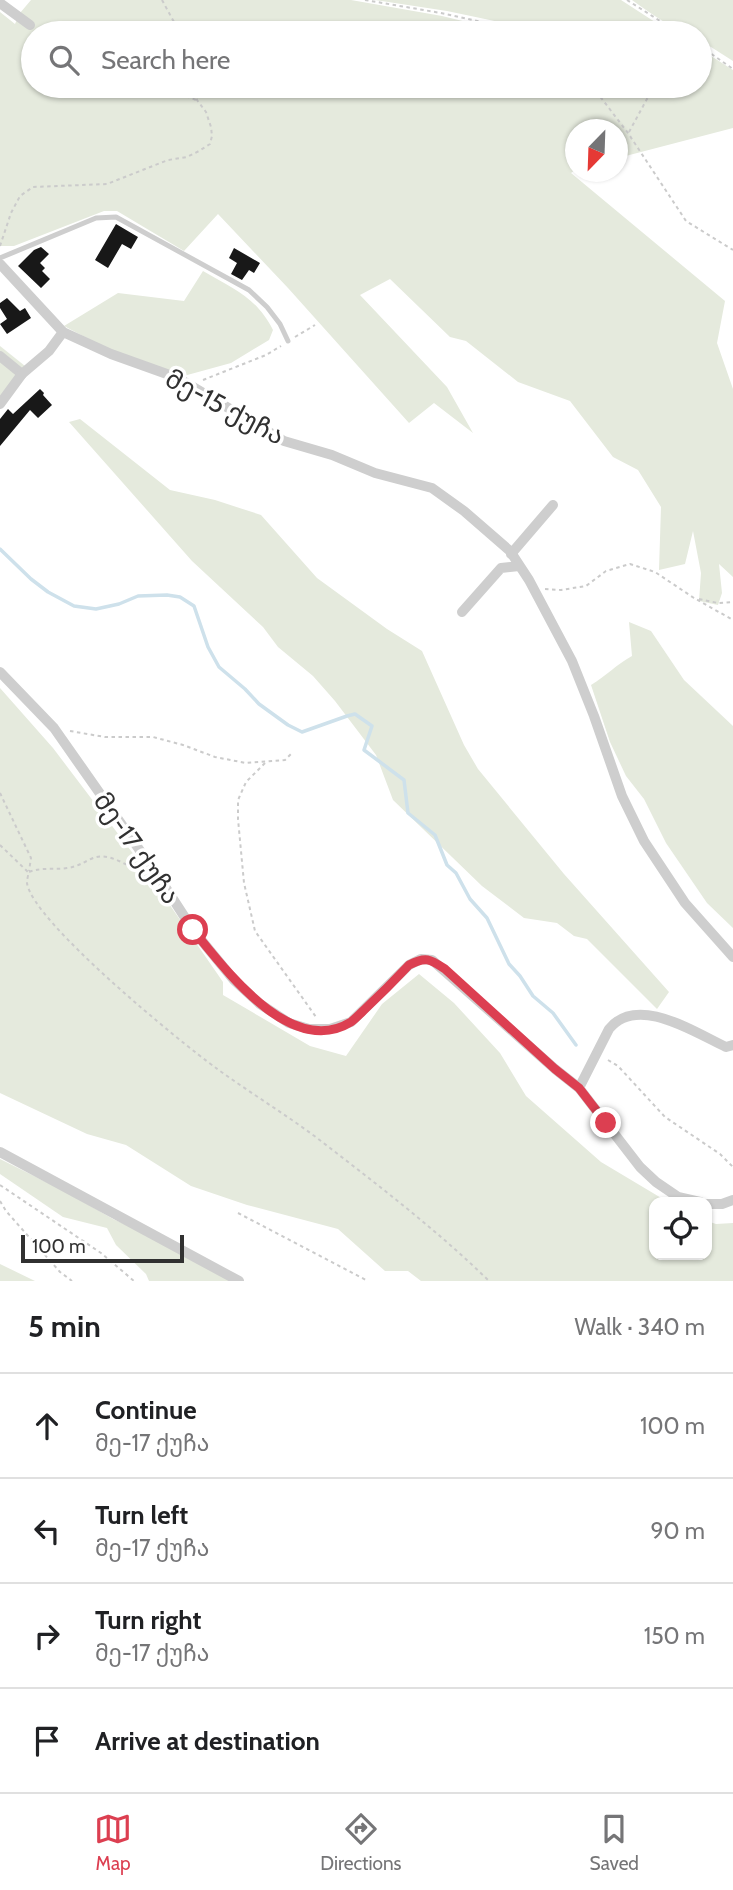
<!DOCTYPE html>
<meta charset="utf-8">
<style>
body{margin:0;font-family:Cabin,"Noto Sans Georgian",sans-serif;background:#f6f6f6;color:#202124}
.controls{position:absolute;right:21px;bottom:21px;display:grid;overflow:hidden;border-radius:14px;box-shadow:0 2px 5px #0004}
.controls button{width:63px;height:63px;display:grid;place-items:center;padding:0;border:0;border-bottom:2px solid #e0e0e0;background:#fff;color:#202124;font:35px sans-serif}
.compass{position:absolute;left:565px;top:119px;width:63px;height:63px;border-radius:50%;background:#fff;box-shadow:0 2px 5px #0004;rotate:203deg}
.scale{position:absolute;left:21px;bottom:18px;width:163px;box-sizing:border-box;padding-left:7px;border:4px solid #313131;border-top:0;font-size:19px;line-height:24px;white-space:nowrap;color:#313131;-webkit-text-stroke:5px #fff;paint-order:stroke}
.stop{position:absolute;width:21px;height:21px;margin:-16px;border:5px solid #dc3f51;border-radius:50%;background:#fff}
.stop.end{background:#dc3f51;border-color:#fff;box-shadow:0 2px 7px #0008}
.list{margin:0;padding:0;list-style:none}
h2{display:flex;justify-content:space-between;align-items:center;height:91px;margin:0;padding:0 28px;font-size:30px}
h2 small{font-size:23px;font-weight:400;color:#757577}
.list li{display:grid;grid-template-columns:46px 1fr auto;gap:21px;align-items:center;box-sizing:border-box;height:105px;padding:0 28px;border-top:2px solid #e0e0e0}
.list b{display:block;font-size:26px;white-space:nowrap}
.list p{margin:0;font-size:23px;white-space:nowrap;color:#757577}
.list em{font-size:23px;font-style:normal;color:#757577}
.icon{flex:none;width:38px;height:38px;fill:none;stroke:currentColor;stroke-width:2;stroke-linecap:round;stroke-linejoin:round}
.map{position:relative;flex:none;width:733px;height:1281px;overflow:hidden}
.search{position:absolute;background:#fff;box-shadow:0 2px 5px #0004;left:21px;right:21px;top:21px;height:77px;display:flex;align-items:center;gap:18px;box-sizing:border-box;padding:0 24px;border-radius:38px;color:#757577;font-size:26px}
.sheet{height:511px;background:#fff}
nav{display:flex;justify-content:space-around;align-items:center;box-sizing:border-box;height:98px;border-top:2px solid #e0e0e0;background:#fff;font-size:19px;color:#757577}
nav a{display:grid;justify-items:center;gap:4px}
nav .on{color:#dc3f51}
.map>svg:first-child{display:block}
</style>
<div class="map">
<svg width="733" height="1281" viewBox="0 0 733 1281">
<rect width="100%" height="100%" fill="#fff"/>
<g fill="#e5eadd">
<path d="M31,0H351L442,16L512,33H33V86H700V49L733,70V128L618,158V130H576L575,170L571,173L725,301L717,343L733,389V577L719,564L722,593L718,605L699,601L701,573L693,531L685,564L659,570L661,507L638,470L613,457L570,401L518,382L466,341L450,337L390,279L360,295L447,387L473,433L434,403L409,423L288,288L218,214L184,251L117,211H104L14,246H0V12L15,24L20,13Z"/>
<path d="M375,0H621L672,33H531L532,29L447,11Z"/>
<path d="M632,0H733V61L700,40V33C675,33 652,14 632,0Z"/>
<path d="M203,271C234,289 256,297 273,330L269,340L231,363L180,377L100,345L64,326L118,293L184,301Z"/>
<path d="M0,346L25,366L0,400Z"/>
<path d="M80,419L170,490L215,500L261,515L317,578L387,629L422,651L464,745L478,769L564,874L669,992L657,1009L587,939L574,936L557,923L524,918L482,886L393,800L376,755L335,701L313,676L278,647L263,627L192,561L69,422Z"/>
<path d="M629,622L651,631L684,680L733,726V928L707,903L666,843L644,799L626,776L610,742L591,685C606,676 617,664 632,656Z"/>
<path d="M0,688L53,748L147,872L223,982V995L310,1046L346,1056L382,1004L419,974L454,1003L500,1053L526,1096L601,1162L668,1202H654V1255H707V1221L716,1224L733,1223V1281H421L408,1271H385L338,1229L247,1205L191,1186L126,1145L87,1134L0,1093Z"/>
<path d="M0,1159L66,1192L113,1219L144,1233L232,1281H149L146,1274L116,1245L107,1228L63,1217L0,1174Z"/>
<path d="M0,1264L35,1281H0Z"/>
</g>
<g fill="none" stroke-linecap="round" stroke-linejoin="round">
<path stroke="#cee1eb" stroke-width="3.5" d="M0,549L31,579L48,592L74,606L96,609L119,604L138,596L167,595L180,597L194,606L208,647L219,667L245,689L259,704L288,725L302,732L347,716L355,714L372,726L364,750L404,780L408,813L435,835L447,865L456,873L470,899L487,918L509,964L520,976L533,996L553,1013L576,1045"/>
</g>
<g fill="#181818">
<path d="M116,224L138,237L131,249L122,244L108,268L95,260Z"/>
<path d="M41,247L49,254L40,263L45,268L42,271L50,279L41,288L18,266L34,250Z"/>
<path d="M234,248L260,263L254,273L249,270L242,280L231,274L237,263L229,258Z"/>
<path d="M7,298L20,311L25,308L31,318L7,334L0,324L7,319L0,308V303Z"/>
<path d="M40,389L44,393L43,395L52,405L38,418L30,410L0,446V419L8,409L13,414Z"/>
</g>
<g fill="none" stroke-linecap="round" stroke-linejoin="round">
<g stroke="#cbcbcb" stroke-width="2" stroke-dasharray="3.5 3.5" stroke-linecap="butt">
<path d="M162,0L180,33"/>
<path d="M365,0L441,13L532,33"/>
<path d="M627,0L679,33"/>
<path d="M38,29L47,33"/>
<path d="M700,46L733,69"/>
<path d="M160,86L196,100"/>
<path d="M592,86L628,133L686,221L733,250"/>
<path d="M629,132L654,86"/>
<path d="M0,246L11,213L20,196L33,187L107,184L168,160L187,157L199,151L210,144L212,136L211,127L206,112L197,100L194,86"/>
<path d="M295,337L315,325"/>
<path d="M203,380L266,355L281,346"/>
<path d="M545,589L561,590L586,586L606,571L630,564L655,572L694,598L733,620"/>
<path d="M699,599L718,603L733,602"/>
<path d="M70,731L105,737H153L183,745L215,757L246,763L285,760L293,752"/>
<path d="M265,763L246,782L238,800V819L244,883L255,931L316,1017"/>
<path d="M0,793L31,858L29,871"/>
<path d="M0,845L28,872"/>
<path d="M139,871C126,865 108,852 93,858C84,862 77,867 67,868C54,870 42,867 29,872C28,875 27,880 27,883C32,921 180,1042 216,1068C250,1093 287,1115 321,1141C379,1186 437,1230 489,1281"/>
<path d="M608,1060L618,1066L665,1117L720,1154L733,1167"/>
<path d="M0,1185L101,1253L134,1281"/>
<path d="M0,1201L6,1211L60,1272L72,1281"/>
<path d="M238,1213L368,1281"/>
</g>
<path stroke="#cecece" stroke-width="5" d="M0,258L96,218L116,217L249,290L267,307L280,324L288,341"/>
<g stroke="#cecece" stroke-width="10">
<path d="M0,3L30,25"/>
<path d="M0,264L63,332L111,354L178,378L284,441L332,455L375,473L432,488L464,511L510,551L529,580L572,661L594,716L622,796L644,841L685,903L733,957"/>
<path d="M0,356L22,374"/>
<path d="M0,404L22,374L49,351L63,332"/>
<path d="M511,554L553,505"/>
<path d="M462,612L501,568L519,566"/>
<path d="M0,672L54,728L162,882L193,930L234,980L260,1004L289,1023L309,1029H330L351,1022L409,965L421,959L432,960L555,1069L579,1088L640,1167L656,1182L678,1197L700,1202"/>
<path d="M579,1088L609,1029C637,994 694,1032 726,1047L733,1045"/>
<path d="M0,1152L239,1281"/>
<path d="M707,1204H722L733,1200"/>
</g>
</g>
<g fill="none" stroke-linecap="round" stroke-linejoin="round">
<path stroke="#dc3f51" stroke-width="9" d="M193,930C225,969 291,1059 351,1022C355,1019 360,1014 363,1011C379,996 394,981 409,965C426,956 430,959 445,969L555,1069L579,1088L606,1123"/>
</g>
<g text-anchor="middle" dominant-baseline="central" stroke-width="7" stroke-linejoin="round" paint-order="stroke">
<g font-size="26" fill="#313131" stroke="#fff">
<text transform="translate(225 407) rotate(28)">მე-15 ქუჩა</text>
<text transform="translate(137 848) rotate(55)">მე-17 ქუჩა</text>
</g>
</g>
</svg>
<div class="controls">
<button><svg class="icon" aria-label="locate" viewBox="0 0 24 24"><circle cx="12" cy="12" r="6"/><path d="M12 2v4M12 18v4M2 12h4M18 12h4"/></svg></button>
</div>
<svg class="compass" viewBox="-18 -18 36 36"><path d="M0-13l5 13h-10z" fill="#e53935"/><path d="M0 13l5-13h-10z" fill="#757577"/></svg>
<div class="scale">100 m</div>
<div class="stop" style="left:193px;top:930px"></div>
<div class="stop end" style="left:606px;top:1123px"></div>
<div class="search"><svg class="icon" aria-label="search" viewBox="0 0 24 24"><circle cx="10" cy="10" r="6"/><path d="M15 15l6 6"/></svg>Search here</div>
</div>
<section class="sheet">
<h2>5 min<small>Walk · 340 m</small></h2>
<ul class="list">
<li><svg class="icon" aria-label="ahead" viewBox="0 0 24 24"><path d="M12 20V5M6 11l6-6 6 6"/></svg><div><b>Continue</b><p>მე-17 ქუჩა</p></div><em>100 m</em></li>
<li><svg class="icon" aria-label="left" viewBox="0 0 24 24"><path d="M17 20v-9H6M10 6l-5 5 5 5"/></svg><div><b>Turn left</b><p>მე-17 ქუჩა</p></div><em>90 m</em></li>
<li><svg class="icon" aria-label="right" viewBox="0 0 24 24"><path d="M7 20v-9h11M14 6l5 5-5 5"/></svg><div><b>Turn right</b><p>მე-17 ქუჩა</p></div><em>150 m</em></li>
<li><svg class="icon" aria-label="arrive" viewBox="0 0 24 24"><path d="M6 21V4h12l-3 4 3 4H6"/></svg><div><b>Arrive at destination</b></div></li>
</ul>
</section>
<nav>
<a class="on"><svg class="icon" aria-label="map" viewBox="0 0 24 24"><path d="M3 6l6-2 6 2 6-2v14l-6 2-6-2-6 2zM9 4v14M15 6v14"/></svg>Map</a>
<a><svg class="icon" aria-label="directions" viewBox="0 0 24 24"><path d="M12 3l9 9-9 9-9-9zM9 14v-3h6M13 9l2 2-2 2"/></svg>Directions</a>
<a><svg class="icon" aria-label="saved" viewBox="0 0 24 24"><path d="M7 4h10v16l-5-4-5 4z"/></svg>Saved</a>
</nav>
